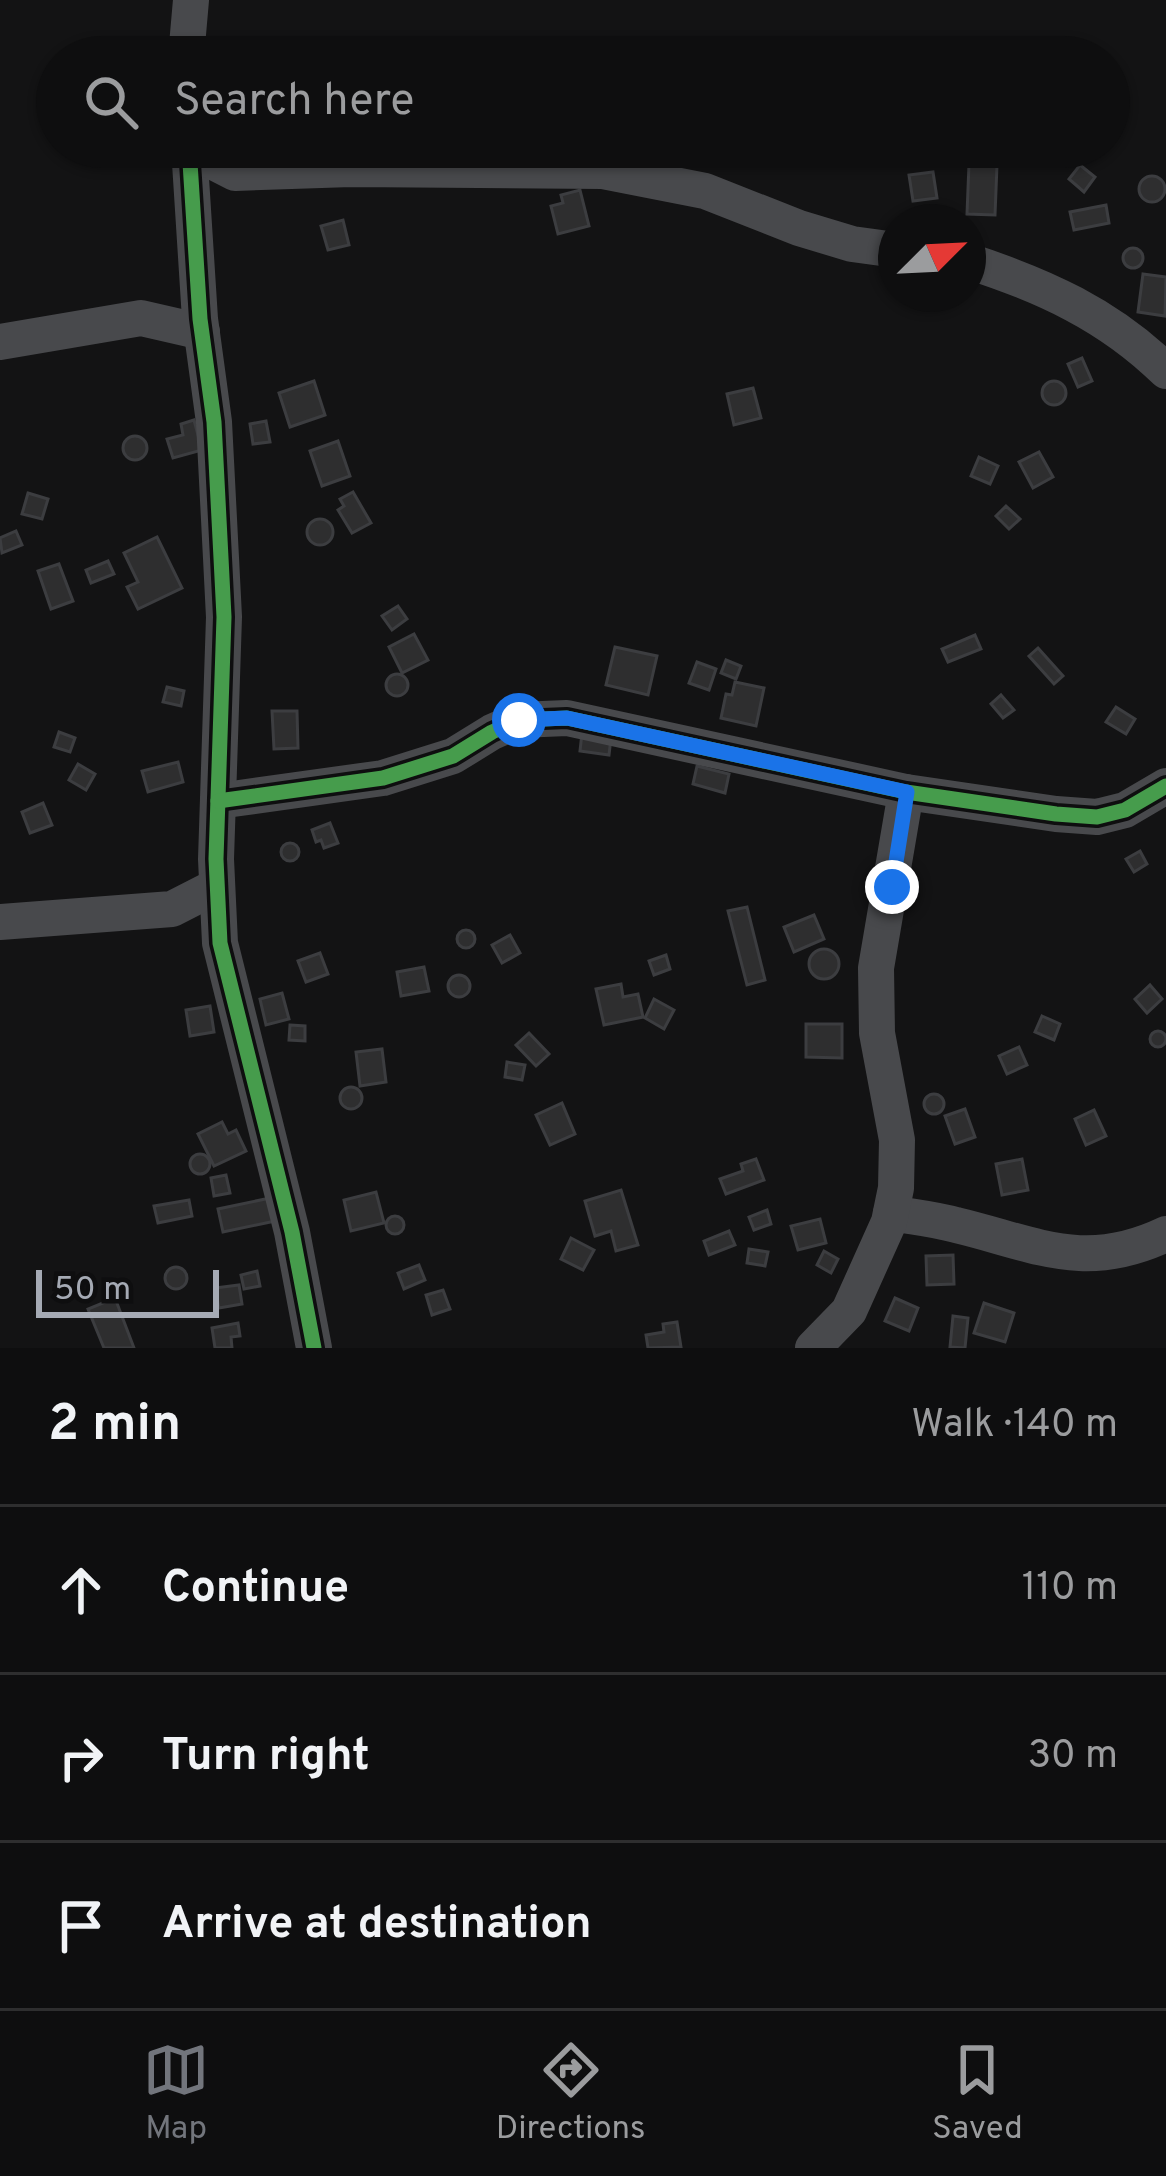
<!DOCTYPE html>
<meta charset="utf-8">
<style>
body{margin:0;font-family:Overpass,sans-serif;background:#171718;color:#f1f3f6}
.compass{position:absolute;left:878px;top:204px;width:108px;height:108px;border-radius:50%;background:#0e0e0f;box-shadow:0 3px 9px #0004;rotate:66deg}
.scale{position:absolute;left:36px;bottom:30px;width:183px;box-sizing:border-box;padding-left:12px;border:6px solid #a5aab4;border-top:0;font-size:33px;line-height:42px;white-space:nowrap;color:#a5aab4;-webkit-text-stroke:9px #0e0e0f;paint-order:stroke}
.stop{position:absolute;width:36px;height:36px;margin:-27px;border:9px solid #1a73e8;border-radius:50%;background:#fff}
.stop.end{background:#1a73e8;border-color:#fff;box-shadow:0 3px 12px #0008}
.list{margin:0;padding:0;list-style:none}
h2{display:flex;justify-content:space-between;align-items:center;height:156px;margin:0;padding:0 48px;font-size:51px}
h2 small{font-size:39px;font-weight:400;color:#9b9c9e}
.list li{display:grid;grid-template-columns:78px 1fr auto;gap:36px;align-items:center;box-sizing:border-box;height:168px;padding:0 48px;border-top:3px solid #2e2e2f}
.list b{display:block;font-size:45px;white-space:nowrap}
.list em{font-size:39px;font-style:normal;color:#9b9c9e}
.icon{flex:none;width:66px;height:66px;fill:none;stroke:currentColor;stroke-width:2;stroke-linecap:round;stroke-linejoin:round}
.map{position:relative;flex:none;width:1166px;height:1348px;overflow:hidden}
.search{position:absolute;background:#0e0e0f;box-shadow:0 3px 9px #0004;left:36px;right:36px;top:36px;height:132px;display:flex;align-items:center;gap:30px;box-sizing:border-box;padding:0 42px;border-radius:66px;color:#9b9c9e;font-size:45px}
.sheet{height:660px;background:#0e0e0f}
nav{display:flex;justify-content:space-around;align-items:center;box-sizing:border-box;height:168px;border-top:3px solid #2e2e2f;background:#0e0e0f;font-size:33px;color:#9b9c9e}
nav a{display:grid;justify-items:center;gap:6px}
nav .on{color:#72757c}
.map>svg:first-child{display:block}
</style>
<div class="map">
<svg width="1166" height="1348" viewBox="0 0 1166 1348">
<rect width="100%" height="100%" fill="#131314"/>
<g fill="#2e2e2f" stroke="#3c3d40" stroke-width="3">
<path d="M582,44L585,57H561L559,49Z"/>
<path d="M969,164L997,165L995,215L967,214Z"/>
<path d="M1080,165L1095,177L1084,192L1069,179Z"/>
<path d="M933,172L937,198L913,201L909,175Z"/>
<circle cx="1152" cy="189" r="13"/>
<path d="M580,190L589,226L558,234L551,206L563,203L561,195Z"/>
<path d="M1106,205L1109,223L1074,230L1070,212Z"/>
<path d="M343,220L349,245L328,250L321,226Z"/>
<circle cx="1133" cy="258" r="10"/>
<path d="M1143,274L1166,277L1165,316L1138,312Z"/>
<path d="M1082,358L1092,381L1078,387L1068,364Z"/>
<path d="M314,381L325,415L290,427L279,393Z"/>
<circle cx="1054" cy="393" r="12"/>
<path d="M753,388L761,418L734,425L727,394Z"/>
<path d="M194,420L202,450L173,458L167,439L183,435L181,424Z"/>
<path d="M266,421L270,442L253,444L250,424Z"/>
<circle cx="135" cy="448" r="12"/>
<path d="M338,441L350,476L322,486L310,451Z"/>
<path d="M1039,452L1053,477L1033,488L1019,462Z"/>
<path d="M979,457L998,466L990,484L971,476Z"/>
<path d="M353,492L371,523L352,533L338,510L344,506L340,499Z"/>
<path d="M28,493L48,499L42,519L22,514Z"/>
<path d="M1006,506L1020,519L1009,529L996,516Z"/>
<circle cx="320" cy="532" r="13"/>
<path d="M16,531L22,545L2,553L0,538Z"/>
<path d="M157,537L182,588L138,609L127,587L138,582L124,553Z"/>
<path d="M108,561L114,574L91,583L86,570Z"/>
<path d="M59,564L73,601L51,609L38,571Z"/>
<path d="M398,606L407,619L392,630L382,616Z"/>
<path d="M414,634L428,660L402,673L389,647Z"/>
<path d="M975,635L981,649L948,662L942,649Z"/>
<path d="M615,647L657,656L648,695L606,685Z"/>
<path d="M1038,648L1063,676L1054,684L1029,656Z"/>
<path d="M726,660L741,666L736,679L721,673Z"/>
<path d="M697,662L716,669L709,690L689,683Z"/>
<circle cx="397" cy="685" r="11"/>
<path d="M735,682L764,688L756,726L721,718L726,694L732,695Z"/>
<path d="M167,687L184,691L181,706L163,702Z"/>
<path d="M1001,695L1014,710L1003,718L991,704Z"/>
<path d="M1116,707L1135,719L1126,734L1106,722Z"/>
<path d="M272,711H297L298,748L274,749Z"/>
<path d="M59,732L75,738L70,752L54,747Z"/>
<path d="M582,733L611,738L609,755L580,751Z"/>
<path d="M178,762L183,782L148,792L142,771Z"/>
<path d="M78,764L95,774L86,790L69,780Z"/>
<path d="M697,766L729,774L725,793L693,784Z"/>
<path d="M43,803L52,825L30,833L22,812Z"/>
<path d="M330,823L338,843L324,848L321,840L316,842L312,830Z"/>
<circle cx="290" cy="852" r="9"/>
<path d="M1140,851L1147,864L1134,872L1126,859Z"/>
<path d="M747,907L765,980L747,985L728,911Z"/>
<path d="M814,915L824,939L794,952L784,927Z"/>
<circle cx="466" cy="939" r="9"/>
<path d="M510,935L520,953L502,963L492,945Z"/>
<circle cx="824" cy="964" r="15"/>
<path d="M320,953L328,974L306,982L298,961Z"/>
<path d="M666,955L670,969L654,975L649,961Z"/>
<path d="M424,967L429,991L401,996L397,972Z"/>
<circle cx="459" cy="986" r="11"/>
<path d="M621,984L623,997L638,994L643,1017L604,1025L596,989Z"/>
<path d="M1150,985L1162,999L1147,1013L1135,999Z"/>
<path d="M282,993L289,1019L266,1025L260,999Z"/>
<path d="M654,999L674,1010L664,1029L645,1018Z"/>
<path d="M210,1006L214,1032L190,1036L186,1010Z"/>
<path d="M1042,1016L1060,1024L1054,1040L1035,1032Z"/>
<path d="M806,1024H842V1058L806,1057Z"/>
<path d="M290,1025L305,1026V1041L289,1040Z"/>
<circle cx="1158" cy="1039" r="8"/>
<path d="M529,1033L549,1054L536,1066L516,1045Z"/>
<path d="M1019,1047L1027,1065L1007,1074L999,1056Z"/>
<path d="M382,1049L386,1082L360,1086L356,1052Z"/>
<path d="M507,1062L525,1065L522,1080L505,1077Z"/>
<circle cx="351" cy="1098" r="11"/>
<circle cx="934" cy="1104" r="10"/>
<path d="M562,1103L575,1134L550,1145L536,1115Z"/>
<path d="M965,1109L975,1137L955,1144L945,1116Z"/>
<path d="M1094,1110L1106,1136L1086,1145L1075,1119Z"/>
<path d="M222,1122L228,1134L236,1130L246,1151L214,1166L198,1134Z"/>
<circle cx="200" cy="1164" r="10"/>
<path d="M756,1159L764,1180L726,1194L720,1179L743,1171L741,1164Z"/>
<path d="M1022,1159L1028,1190L1002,1195L996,1164Z"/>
<path d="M226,1175L230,1193L214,1196L211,1178Z"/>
<path d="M621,1190L638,1245L616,1251L611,1231L595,1236L585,1201Z"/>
<path d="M376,1192L384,1223L351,1231L344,1200Z"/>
<path d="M270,1198L275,1221L223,1232L218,1209Z"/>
<path d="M189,1200L192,1216L158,1223L154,1206Z"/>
<path d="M767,1210L771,1224L754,1230L749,1217Z"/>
<circle cx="395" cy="1225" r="9"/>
<path d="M820,1219L826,1243L798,1250L791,1226Z"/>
<path d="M729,1231L735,1245L709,1255L704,1241Z"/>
<path d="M571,1238L594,1250L583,1270L561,1259Z"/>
<path d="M749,1249L768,1252L765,1266L747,1263Z"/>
<path d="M824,1251L838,1259L831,1273L817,1265Z"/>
<path d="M953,1255L954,1284L927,1285L926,1256Z"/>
<path d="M419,1265L425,1280L404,1289L398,1273Z"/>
<circle cx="176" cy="1278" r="11"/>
<path d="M257,1271L260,1286L244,1289L241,1275Z"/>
<path d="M239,1285L242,1304L219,1308L215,1288Z"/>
<path d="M443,1290L450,1309L432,1315L426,1295Z"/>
<path d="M115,1298L134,1348H104L88,1309Z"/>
<path d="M895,1298L918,1308L909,1331L885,1321Z"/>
<path d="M984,1303L1014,1313L1005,1342L974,1333Z"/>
<path d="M953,1316L968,1318L965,1348L950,1347Z"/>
<path d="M677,1322L681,1347L648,1348L646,1335L664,1332L663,1324Z"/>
<path d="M238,1323L240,1336L231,1337L232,1348H215L212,1328Z"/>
</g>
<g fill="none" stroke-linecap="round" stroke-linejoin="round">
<g stroke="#48494c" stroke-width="36">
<path d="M186,57L191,0"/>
<path d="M189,147L200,319L214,422L221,558L224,617L216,859L220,943L292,1232L314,1348"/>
<path d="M190,150L235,173L351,169L603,171L705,191L799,228L852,244L896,250"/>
<path d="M968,261C1043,285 1109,315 1166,371"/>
<path d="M0,342L141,318L202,332"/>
<path d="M218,801L383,778L453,756L492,732L519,720L567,718L906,792L1056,814L1097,817L1125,810L1166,786"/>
<path d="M0,922L172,909L217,886"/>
<path d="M891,1213C913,1217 935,1219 956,1225C1036,1244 1084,1273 1166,1234"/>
<path d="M813,1348L849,1311L889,1222L896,1188L897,1140L877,1033L876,968L906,792"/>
</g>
<defs>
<g id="cycleway">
<path d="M189,147L200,319L214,422L221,558L224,617L216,859L220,943L292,1232L314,1348"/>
<path d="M218,801L383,778L453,756L492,732L519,720L567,718L906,792L1056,814L1097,817L1125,810L1166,786"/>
</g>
</defs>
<use href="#cycleway" stroke="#0e0e0f" stroke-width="22"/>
<use href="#cycleway" stroke="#469c4c" stroke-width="15"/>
</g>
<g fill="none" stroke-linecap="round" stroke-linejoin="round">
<path stroke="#1a73e8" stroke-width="15" d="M519,720L567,718L907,792L892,887"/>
</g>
</svg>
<svg class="compass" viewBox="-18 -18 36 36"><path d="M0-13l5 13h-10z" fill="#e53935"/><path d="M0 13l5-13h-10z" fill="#9b9c9e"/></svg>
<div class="scale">50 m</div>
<div class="stop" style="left:519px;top:720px"></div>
<div class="stop end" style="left:892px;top:887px"></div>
<div class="search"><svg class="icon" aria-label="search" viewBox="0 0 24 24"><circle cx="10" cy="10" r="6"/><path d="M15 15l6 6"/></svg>Search here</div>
</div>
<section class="sheet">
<h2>2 min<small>Walk · 140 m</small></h2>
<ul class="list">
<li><svg class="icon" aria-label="ahead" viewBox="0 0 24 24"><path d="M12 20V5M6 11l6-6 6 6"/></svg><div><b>Continue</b></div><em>110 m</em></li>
<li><svg class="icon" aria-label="right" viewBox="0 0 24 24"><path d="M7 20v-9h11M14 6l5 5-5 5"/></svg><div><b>Turn right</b></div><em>30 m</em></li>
<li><svg class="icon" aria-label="arrive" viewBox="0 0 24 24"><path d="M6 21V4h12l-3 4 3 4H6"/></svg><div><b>Arrive at destination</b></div></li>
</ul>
</section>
<nav>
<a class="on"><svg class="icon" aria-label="map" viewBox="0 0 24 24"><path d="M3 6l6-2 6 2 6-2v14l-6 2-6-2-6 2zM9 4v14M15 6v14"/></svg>Map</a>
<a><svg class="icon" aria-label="directions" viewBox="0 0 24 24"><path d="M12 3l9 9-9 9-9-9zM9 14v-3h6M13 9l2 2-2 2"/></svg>Directions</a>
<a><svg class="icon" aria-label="saved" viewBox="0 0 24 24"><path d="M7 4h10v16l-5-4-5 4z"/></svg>Saved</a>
</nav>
